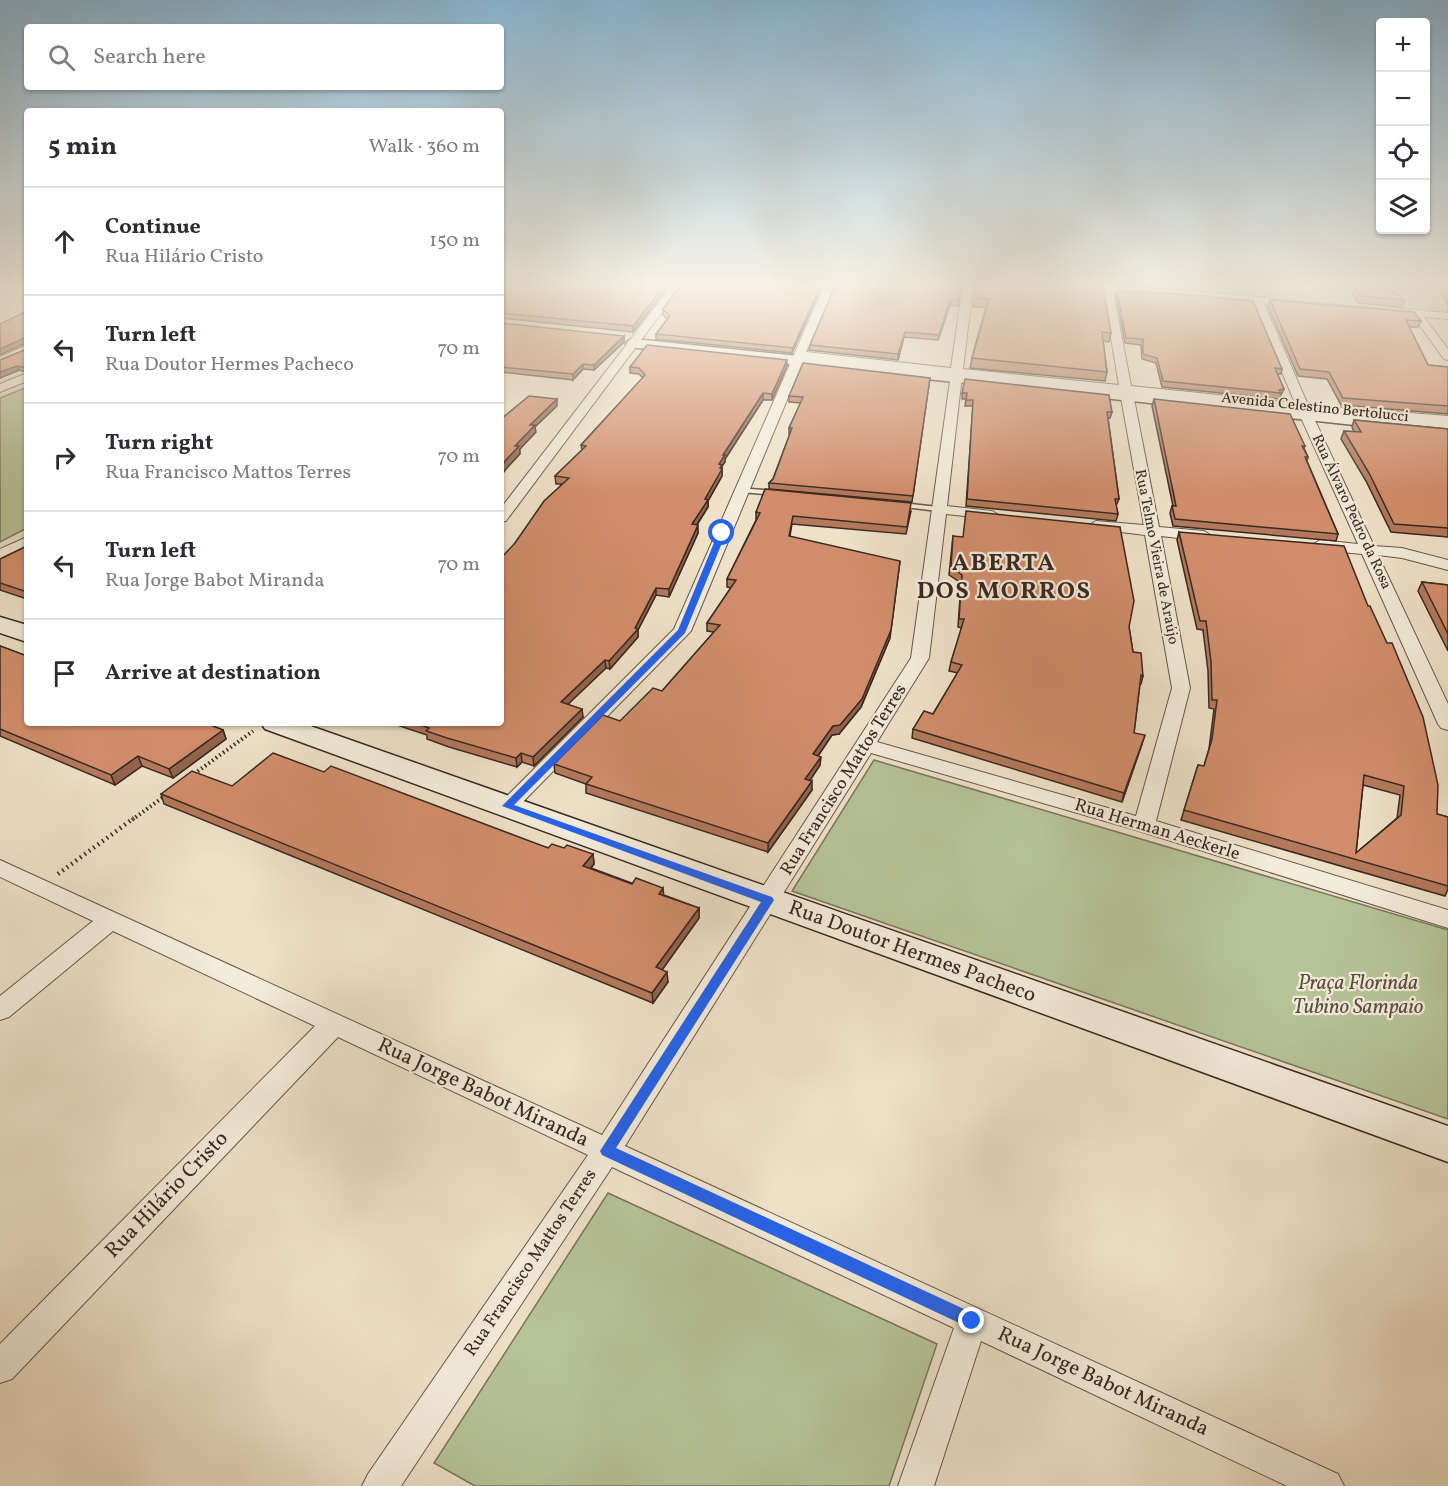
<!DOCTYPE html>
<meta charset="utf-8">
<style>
body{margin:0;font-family:Vollkorn,serif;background:#f7f7f7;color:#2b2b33}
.controls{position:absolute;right:18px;top:18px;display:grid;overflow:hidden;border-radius:6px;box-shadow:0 2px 4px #0004}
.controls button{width:54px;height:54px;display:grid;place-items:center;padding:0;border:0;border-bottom:2px solid #e1e1e2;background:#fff;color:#2b2b33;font:30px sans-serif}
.stop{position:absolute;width:18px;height:18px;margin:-14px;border:4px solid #2563eb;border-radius:50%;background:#fff}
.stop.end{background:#2563eb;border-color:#fff;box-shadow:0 2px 6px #0008}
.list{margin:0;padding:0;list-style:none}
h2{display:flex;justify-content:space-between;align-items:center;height:78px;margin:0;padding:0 24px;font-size:26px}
h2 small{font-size:20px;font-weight:400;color:#7c7c81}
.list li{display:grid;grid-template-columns:39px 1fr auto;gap:18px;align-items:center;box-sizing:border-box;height:108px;padding:0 24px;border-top:2px solid #e1e1e2}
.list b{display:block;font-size:22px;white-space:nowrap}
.list p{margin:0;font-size:20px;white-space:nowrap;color:#7c7c81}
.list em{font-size:20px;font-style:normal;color:#7c7c81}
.icon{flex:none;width:33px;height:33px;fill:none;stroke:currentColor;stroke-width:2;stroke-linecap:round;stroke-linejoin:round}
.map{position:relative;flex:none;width:1448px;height:1486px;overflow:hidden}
.search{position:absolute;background:#fff;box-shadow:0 2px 4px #0004;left:24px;top:24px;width:480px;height:66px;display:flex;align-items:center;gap:15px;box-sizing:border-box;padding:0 21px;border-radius:6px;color:#7c7c81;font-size:22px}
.panel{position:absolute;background:#fff;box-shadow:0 2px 4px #0004;left:24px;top:108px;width:480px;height:618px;border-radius:6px}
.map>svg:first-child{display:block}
</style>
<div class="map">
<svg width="1448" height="1486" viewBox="0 0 1448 1486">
<rect width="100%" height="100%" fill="#eee1c8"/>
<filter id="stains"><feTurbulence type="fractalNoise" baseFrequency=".00333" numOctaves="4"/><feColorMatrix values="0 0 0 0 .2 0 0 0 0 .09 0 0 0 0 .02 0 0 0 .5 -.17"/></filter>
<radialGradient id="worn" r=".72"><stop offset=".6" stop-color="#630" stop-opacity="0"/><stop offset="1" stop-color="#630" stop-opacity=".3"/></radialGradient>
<g fill="#b6c398" stroke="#78765c" stroke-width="1.5">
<path d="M1097,284H1448V314Z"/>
<path d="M27,387V528L0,542V398Z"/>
<path d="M874,760L1448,930V1119L792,891Z"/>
<path d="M608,1193L937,1344L889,1486H475L434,1463Z"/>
</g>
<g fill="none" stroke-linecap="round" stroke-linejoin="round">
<defs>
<g id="lane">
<path d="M641,284H659L679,287L676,289Z"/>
<path d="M738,488L776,491L780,493L776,495L741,492H738Z"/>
<path d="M893,502L938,507L942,509L938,511L896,506H893Z"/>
</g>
<g id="street">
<path d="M673,284H683L506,521L501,522V508Z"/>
<path d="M825,284H835L806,352L951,368L963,284H973L963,369L1119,385L1103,290L1071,287L1066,284H1107L1269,298L1273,299V303L1264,304L1308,405L1448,416V424L1311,412L1374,546L1402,548L1448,560V570L1402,558L1378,555L1448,704V730L1441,728L1438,724L1362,554L1320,550L1312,545L1320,540L1358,544L1298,411L1133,394L1159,527L1204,531L1212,536L1204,541L1161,536L1190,688L1156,821L1448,910V928L1136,830L871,753L625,1146L1338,1474L1344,1486H1287L981,1341L934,1486H898L954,1328L612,1167L401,1486H362L368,1474L588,1155L338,1037L12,1379L0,1383V1344L315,1026L113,931L9,1017L0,1020V996L93,921L0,877V860L602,1135L911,658L951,374L804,359L691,631L514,811L507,813L500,811L497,806L674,629ZM1113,291L1253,303L1295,403L1131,386ZM962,376L1120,392L1144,525L1096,521L1089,525L1096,529L1145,535L1172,688L1136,816L877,742L929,658L946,514L992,519L999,515L992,511L947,506Z"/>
<path d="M1388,308L1448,313V319L1424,317L1448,349V360L1444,359L1413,316L1384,313V309Z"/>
<path d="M27,345V352L0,363V357Z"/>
<path d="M27,373V381L0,392V384Z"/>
<path d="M27,537V548L0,560V549Z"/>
</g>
<g id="secondary">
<path d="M634,339L1448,423V435L628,347L626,344L628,341Z"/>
<path d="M0,617L27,625V642L0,633Z"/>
<path d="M261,723H302L1448,1126V1162L265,729Z"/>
</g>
</defs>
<use href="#lane" stroke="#66564b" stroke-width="3"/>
<use href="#street" stroke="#66564b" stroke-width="2"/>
<use href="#secondary" stroke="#392821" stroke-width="3"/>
<g stroke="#392821" stroke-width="4" stroke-dasharray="1.5 3" stroke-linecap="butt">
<path d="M194,774L253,731"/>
<path d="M132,820L166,795"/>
</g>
<path stroke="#392821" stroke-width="4.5" stroke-dasharray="1.5 4" stroke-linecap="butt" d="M58,874L134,818"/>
<use href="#lane" fill="#f4ecdb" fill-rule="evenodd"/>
<use href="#street" fill="#f4ecdb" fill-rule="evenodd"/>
<use href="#secondary" fill="#f4ecdb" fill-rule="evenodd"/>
</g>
<g fill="#b4795c" stroke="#392821" stroke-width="1.5" fill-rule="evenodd">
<path d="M501,284L665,285L666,290L633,332L501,318Z"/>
<path d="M682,284H823L792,353L656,339V334L667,319L663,315V309Z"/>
<path d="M962,284L958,306L950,305L938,340L904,337L898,360L809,350L810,345Z"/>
<path d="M975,284L1093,286L1111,333L1109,342L1103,341L1107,372L1105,381L970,368L972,358L986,307H973Z"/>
<path d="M1436,284H1448V305Z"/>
<path d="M1354,286L1404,300L1402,307L1358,303L1352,293Z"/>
<path d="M1117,291L1282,369L1281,374H1277L1284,389L1279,399L1162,387L1156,363L1142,359L1141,345L1125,343L1116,296Z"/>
<path d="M1270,300L1421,321L1418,327H1409L1428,365L1448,367V414L1341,405L1327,379L1298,376L1268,307Z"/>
<path d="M501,323L624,342L594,370L583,369L573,380L501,372Z"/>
<path d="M27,349V372L19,370L0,378V360Z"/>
<path d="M787,366L772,400H763L725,459V462L722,466V476L708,501V507L697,525L698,533L669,597L656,595L638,630V637L610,669L606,668L568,704L583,717L534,766L522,762L517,767L449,747L427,739V735L391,723H501L515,543L562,484H556L555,476L582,450L581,445L643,378L639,374L630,373V367Z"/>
<path d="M930,378L912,502L769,489V483L773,479L790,434H789V428L801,403L789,402V396Z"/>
<path d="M962,393L1112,412L1110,418H1108L1119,499L1116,506L1118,514L1116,521L966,506L973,406H965L966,399H962Z"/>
<path d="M1154,399L1305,446L1304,448L1308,457L1307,461L1338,534L1336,541L1173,526L1170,513L1172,506H1173L1152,406Z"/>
<path d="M1354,420L1448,429V537L1391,532L1366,481L1341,439L1344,431L1354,432L1352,427Z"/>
<path d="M911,511L906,534L792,524L790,536L890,638L861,707L839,734L832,735L818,756L820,765L810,780L812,790L768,852L586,793V784L555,773L554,764L620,721L662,691L714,632L707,631V623L731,588L727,587V579L756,520V512Z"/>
<path d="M1179,532L1437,814L1448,817V889L1445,896L1181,820L1198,765L1204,766L1209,749L1214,709L1209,708L1208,671L1203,630L1197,629L1177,540ZM1363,785L1400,795L1397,818L1356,853Z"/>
<path d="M953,536L1129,627L1133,652L1143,676L1141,684H1140L1134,733L1142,744L1122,802L912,738L913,729L933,714L958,673L949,671L951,662L962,628L958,627L961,583L949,575Z"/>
<path d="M27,546V599L0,590V559Z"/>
<path d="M1422,582L1448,585V651L1418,591Z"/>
<path d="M0,646L223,730L226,739L173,778L142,766L115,785L0,736Z"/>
<path d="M324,772L548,848H564L593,854L594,864L591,868L699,908V918L662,970L668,982L653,1003L164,804L161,794L232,786Z"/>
</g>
<g fill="#92634b" stroke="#392821" stroke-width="1.5">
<path d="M821,284H823L792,353L793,348Z"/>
<path d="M665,285L666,290L633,332V326Z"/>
<path d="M950,300V305L938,340L939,335Z"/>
<path d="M905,332L904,337L898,360V354Z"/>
<path d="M624,336V342L594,370V365Z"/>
<path d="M24,338L26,343L0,355V349Z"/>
<path d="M787,360V366L772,400V394Z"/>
<path d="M583,364V369L573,380V374Z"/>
<path d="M17,366L19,370L0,378V372Z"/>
<path d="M763,393V400L725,459V462L722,466V476L708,501V507L692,532V524L705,499L723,455Z"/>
<path d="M557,399V406L535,427L536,432L520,449V454L506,469L501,476V467L530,425Z"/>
<path d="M698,525V533L669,597V589Z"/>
<path d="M900,561L890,638L861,707L839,734L832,735L813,763V754L833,726Z"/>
<path d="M656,588V595L638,630V637L610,669L609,661L635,628Z"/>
<path d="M605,660L606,668L562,710L561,702Z"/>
<path d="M582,709L583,717L534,766L533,757Z"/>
<path d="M223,730L226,739L173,778L169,769Z"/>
<path d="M1145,735L1142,744L1122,802L1124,793Z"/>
<path d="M521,753L522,762L517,767L516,758Z"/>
<path d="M138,756L142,766L115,785L111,775Z"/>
<path d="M821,757L820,765L805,788V779Z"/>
<path d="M812,781V790L768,852V843Z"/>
<path d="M593,854L594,864L584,875L583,866Z"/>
<path d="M663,888L664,898L659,894Z"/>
<path d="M699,908V918L657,977L656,967Z"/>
<path d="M667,972L668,982L653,1003L652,993Z"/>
</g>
<g fill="#d18d6b" stroke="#392821" stroke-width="1.5" fill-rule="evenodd">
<path d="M501,284H659L665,285L633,326L501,313Z"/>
<path d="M682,284H821L793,348L656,334L670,316L663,309Z"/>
<path d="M836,284H961L958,301L950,300L939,335L905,332L898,354L810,345Z"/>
<path d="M975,284H1092L1093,286L1103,287L1111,333L1102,332L1107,372L972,358L989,299L974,298Z"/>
<path d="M1441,284H1448V295Z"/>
<path d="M1354,286L1380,288L1394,292L1404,300L1360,296Z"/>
<path d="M1117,291L1182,294L1253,301L1282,369L1275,368L1284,389L1279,390L1281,393L1163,381L1157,358L1143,354V339L1126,338Z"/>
<path d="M1270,300L1414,312L1421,321L1406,320L1428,365L1448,367V406L1343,398L1329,372L1300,369Z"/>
<path d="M27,311V340L24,338L0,349V324Z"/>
<path d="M501,323L624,336L594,365L583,364L573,374L501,367Z"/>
<path d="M647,345L787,360L772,394L763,393L723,455H725L719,464L722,465L720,468L722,469L705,499L708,500L692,524L698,525L669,589L656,588L635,628L638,629L609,661L605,660L561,702L582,709L533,757L521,753L516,758L447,738L426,731L429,728L415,723H501V558L515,543L544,501L569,478L555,476L586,446L581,445L645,375L639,368L630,367Z"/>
<path d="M27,349V368L17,366L0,372V360Z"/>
<path d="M803,363L930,378L913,496L769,483L773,479L792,428H789L803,397L789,396Z"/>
<path d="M965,379L1109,395L1112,412H1107L1119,499H1115L1118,514L967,499L973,400H966L967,393H962Z"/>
<path d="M529,396L557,399L530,425H535L515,446H519L505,461L501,467V419Z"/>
<path d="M1154,399L1290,414L1305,446H1302L1308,457H1305L1338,534L1175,519L1172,506H1176Z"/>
<path d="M1354,420L1448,429V528L1394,524L1369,473L1344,431L1361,432Z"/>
<path d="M765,489L911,503L907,527L793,516L789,536L900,561L891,630L862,699L840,725L833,726L813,754L821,757L805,779L812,781L768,843L586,784L592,777L554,764L603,715L620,721L653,688L662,691L720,625L707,623L736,580L727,579L760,513L756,512Z"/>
<path d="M966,511L1120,527L1134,601L1129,627L1133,652L1141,653L1143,676L1141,675L1134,733L1145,735L1124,793L913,729L924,711L933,714L962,665L951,662L964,619H959L962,575L951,567L953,536L963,537Z"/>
<path d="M1179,532L1344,546L1368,606H1370L1387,643H1392L1423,717L1438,785L1437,814L1448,817V886L1184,810L1198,765L1204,766L1212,739L1217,700H1212L1211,662L1206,621H1200ZM1364,775L1404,786L1401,815L1356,853Z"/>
<path d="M27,546V592L0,583V559Z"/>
<path d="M1422,582L1448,585V634Z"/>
<path d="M0,646L27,656V723H206L223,730L169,769L138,756L111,775L0,729Z"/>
<path d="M273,753L324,772L331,766L548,848L552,844L564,848L567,845L593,854L583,866L632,884L636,878L663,888L659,894L699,908L656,967L667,972L652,993L161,794L192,771L232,786Z"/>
</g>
<linearGradient id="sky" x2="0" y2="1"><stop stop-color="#89b7d6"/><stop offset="0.58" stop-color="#f7f2e6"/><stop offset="1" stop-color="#f7f2e6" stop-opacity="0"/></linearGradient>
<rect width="1448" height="492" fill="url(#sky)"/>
<path fill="#2563eb" d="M722,531L726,533L685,633L514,805L772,897L774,900L616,1148L977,1315L980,1321L977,1327L972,1329L602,1155L600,1151L761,902L502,806L678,630L718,533Z"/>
<g text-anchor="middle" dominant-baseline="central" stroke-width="4.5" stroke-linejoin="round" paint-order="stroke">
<g font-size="15" fill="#392821" stroke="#f4ecdb">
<text transform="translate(1315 408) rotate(6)">Avenida Celestino Bertolucci</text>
<text transform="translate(1351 512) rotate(65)">Rua Álvaro Pedro da Rosa</text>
<text transform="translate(1156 557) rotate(79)">Rua Telmo Vieira de Araújo</text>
</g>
<g font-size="18" fill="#392821" stroke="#f4ecdb">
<text transform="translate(844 780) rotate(-58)">Rua Francisco Mattos Terres</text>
<text transform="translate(1157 830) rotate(17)">Rua Herman Aeckerle</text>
<text transform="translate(531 1263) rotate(-56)">Rua Francisco Mattos Terres</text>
</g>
<g font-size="21" fill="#392821" stroke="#f4ecdb">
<text transform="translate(912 952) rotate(20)">Rua Doutor Hermes Pacheco</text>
<text transform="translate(483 1093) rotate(25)">Rua Jorge Babot Miranda</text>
<text transform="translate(167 1195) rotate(-46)">Rua Hilário Cristo</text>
<text transform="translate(1103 1382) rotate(25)">Rua Jorge Babot Miranda</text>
</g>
<g font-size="21" font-style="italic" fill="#584f3f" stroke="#f4ecdb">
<text x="1358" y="983">Praça Florinda<tspan x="1358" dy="24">Tubino Sampaio</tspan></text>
</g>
<g font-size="24" font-weight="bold" letter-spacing="1.5" fill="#392821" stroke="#f4ecdb">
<text x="1004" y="564">ABERTA<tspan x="1004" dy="28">DOS MORROS</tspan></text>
</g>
</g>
<rect width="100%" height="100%" filter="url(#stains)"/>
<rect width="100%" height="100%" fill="url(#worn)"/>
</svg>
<div class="controls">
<button>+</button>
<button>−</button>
<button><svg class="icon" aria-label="locate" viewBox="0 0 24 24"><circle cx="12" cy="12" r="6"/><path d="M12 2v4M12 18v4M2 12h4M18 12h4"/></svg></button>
<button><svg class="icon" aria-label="layers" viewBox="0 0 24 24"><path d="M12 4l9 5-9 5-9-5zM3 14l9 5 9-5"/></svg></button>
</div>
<div class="stop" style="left:722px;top:533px"></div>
<div class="stop end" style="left:972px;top:1321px"></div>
<div class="search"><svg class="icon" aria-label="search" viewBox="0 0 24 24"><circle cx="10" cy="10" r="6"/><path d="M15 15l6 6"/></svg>Search here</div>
<section class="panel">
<h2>5 min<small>Walk · 360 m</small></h2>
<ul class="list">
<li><svg class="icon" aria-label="ahead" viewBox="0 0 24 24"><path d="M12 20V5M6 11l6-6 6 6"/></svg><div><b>Continue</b><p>Rua Hilário Cristo</p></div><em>150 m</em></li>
<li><svg class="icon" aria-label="left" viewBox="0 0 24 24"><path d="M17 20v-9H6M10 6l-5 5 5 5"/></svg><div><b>Turn left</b><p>Rua Doutor Hermes Pacheco</p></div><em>70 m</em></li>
<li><svg class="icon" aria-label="right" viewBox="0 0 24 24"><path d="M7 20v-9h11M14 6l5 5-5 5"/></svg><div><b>Turn right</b><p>Rua Francisco Mattos Terres</p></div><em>70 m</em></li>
<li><svg class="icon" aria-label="left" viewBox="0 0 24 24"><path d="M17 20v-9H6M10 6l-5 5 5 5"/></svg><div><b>Turn left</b><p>Rua Jorge Babot Miranda</p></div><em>70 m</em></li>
<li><svg class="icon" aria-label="arrive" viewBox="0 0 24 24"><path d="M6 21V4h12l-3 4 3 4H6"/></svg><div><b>Arrive at destination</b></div></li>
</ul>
</section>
</div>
